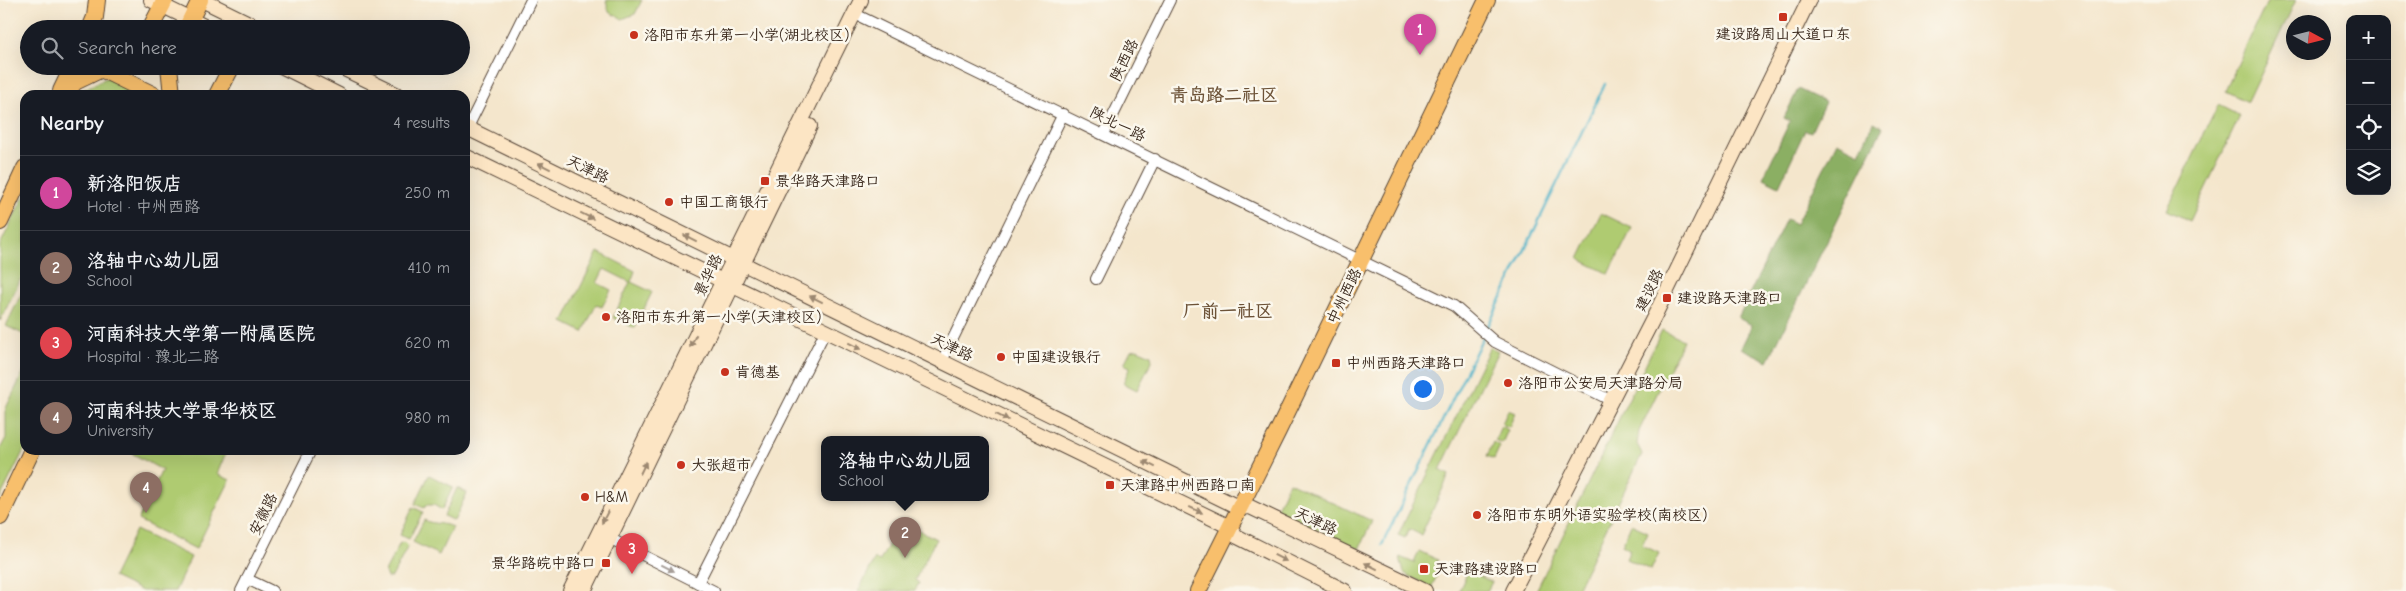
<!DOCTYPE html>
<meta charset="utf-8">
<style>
body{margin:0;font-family:"Comic Neue","LXGW WenKai TC",sans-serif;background:#242831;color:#f1f3f6}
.controls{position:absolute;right:15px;top:15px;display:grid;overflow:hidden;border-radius:10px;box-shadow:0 5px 20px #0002}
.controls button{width:45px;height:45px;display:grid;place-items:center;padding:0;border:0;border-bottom:1px solid #363941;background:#171b24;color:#f1f3f6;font:25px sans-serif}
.compass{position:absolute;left:2286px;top:15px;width:45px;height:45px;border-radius:50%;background:#171b24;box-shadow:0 5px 20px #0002;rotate:97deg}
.you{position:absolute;left:1422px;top:388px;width:18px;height:18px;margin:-12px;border:4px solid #fff;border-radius:50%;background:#1a73e8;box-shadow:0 0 0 8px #1a73e833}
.badge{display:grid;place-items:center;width:32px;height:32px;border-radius:50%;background:#c8321e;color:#fff;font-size:16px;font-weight:700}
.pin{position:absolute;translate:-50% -41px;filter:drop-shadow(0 1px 2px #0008)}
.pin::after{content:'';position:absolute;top:26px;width:18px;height:15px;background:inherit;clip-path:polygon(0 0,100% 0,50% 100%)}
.popup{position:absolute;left:821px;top:436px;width:168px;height:65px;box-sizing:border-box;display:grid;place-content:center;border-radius:10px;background:#171b24;filter:drop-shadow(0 1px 4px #0005);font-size:16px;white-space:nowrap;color:#9ea1a6}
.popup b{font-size:19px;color:#f1f3f6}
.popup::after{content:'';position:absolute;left:50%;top:100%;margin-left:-10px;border:10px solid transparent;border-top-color:#171b24}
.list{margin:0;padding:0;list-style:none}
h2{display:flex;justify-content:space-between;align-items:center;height:65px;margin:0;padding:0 20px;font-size:21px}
h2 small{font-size:16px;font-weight:400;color:#9ea1a6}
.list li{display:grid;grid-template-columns:32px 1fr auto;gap:15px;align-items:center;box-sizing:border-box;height:75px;padding:0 20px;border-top:1px solid #363941}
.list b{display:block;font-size:19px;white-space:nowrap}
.list p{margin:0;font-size:16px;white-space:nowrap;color:#9ea1a6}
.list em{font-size:16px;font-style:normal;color:#9ea1a6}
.icon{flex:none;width:28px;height:28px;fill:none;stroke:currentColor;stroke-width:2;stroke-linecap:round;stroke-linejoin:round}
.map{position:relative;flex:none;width:2406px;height:591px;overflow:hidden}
.search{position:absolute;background:#171b24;box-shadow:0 5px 20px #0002;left:20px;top:20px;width:450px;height:55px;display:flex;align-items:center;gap:12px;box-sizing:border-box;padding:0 18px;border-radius:28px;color:#9ea1a6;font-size:19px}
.panel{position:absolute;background:#171b24;box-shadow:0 5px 20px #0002;left:20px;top:90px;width:450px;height:365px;border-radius:15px}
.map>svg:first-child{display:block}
</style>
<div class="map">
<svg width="2406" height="591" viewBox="0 0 2406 591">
<rect width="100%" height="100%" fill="#fbf7ec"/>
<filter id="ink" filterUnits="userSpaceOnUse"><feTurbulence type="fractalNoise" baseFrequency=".02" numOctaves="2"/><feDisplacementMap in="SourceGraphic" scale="10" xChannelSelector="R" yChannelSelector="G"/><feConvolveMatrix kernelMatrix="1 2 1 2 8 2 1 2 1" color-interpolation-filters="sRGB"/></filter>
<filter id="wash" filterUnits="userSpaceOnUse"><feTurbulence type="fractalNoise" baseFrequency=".0096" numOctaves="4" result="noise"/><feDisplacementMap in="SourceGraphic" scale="20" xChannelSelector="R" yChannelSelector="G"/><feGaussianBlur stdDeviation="1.12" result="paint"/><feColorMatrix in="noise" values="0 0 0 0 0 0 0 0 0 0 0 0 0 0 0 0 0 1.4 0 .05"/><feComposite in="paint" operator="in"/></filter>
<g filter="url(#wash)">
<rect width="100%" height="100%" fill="#f4e6cc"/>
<g fill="#afcb71" stroke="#757a48">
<path d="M606,0H642L635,14L622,19L609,12Z"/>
<path d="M2268,0H2296L2248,102L2225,91Z"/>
<path d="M108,77L129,87L125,95H73Z"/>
<path d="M2218,105L2240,116L2190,221L2167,210Z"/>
<path d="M25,194V270L0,321V245Z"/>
<path d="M1601,213L1632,228L1609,274L1579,259Z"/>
<path d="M598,252L635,271L631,282L652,292L635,328L613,318L630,282L604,269L597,283L611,290L602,307L596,305L583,332L563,322Z"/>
<path d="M25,286V335L6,326Z"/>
<path d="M1662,330L1683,340L1639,431L1637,444L1642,454L1576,591H1536Z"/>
<path d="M1490,347L1498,351L1440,470L1449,475L1421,535L1409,529L1405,538L1398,535Z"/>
<path d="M1137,349L1151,355L1152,361L1137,390L1123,383L1130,367L1124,364L1131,350Z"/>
<path d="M25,369V448L0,498V449L6,438V408Z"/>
<path d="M1508,410L1515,413L1509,427L1502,424Z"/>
<path d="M1501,426L1508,430L1502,443L1495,440Z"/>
<path d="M1493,442L1500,446L1494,459L1487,456Z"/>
<path d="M126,450H227L217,474L230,480L196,549L138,520L162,470Z"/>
<path d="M429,475L453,487L442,510L434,505H427L424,508L415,504Z"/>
<path d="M1289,482L1372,521L1359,549L1276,510Z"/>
<path d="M457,488L467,493L454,521L444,516Z"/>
<path d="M413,507L423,512L409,539L400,535Z"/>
<path d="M424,520C434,525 442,522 452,527L439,555L413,542Z"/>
<path d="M901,521L936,539L915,580L919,583L915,591H858L875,559L880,561Z"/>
<path d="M1631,524L1648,532L1642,545L1659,553L1651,570L1626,559L1630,550L1622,545Z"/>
<path d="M136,530L191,557L175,591H142L113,577Z"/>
<path d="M404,542L408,546L392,577L387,578L385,572L400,543Z"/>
<path d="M1419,551L1438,560L1436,565L1441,567L1431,588L1404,573L1400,557L1414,563Z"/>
<path d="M1468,571L1492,582L1487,591H1459Z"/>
</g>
<g fill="#8baf63" stroke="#636c40">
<path d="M1798,89L1825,102L1811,132L1805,130L1779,186L1763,178L1790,121L1784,118Z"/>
<path d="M1874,122L1883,127L1768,361L1741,348L1752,325L1738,318L1786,219L1796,224L1837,142L1859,153Z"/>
</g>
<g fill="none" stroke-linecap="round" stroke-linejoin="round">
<g stroke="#47b0c6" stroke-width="2.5">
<path d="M1486,330L1605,84"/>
<path d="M1382,545L1484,335"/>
</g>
</g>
</g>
<g filter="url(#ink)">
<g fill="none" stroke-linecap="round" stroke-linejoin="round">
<defs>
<g id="street">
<path d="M855,14L1454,306L1495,342L1604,397"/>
<path d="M465,133L531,0"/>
<path d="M1104,134L1170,0"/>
<path d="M1096,279L1155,159"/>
<path d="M942,361L1063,114"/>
<path d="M609,538L714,591"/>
<path d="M247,579L272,591"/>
<path d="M698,583L825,332"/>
<path d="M241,591L311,450"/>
</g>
<g id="secondary">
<path d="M151,0L210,29"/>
<path d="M202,0L261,29"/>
<path d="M281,66L339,95"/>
<path d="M338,66L398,95"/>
<path d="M465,127L1240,508L1250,507L1425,591"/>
<path d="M465,156L1230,527L1236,536L1345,591"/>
<path d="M570,591L861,0"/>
<path d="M584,591L810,126"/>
<path d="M1513,591L1655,315L1809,0"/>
</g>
<g id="primary">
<path d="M90,29L95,17L97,0"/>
<path d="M150,29L165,0"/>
<path d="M186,29L200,0"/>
<path d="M169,66L172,95"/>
<path d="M101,69L154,95"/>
<path d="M61,91L73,66"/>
<path d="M64,95L75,82L108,66"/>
<path d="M217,95L232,66"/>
<path d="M0,222L25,168"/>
<path d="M0,517L32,450"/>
<path d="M1198,591L1278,431L1487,0"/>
</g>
</defs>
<use href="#street" stroke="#574638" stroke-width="12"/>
<use href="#secondary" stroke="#574638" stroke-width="16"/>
<use href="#primary" stroke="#574638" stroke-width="18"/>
<use href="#street" stroke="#fff" stroke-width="10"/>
<use href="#secondary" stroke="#fce5c4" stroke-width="14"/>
<use href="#primary" stroke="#f8bf6c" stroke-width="16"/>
</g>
<defs><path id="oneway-solid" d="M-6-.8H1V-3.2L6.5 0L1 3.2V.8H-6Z" transform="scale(1.25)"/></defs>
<g fill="#9c8871">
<use href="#oneway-solid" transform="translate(544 166) rotate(-154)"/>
<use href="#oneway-solid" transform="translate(587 216) rotate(26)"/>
<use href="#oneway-solid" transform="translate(690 238) rotate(-154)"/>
<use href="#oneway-solid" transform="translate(816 299) rotate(-154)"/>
<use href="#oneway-solid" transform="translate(693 341) rotate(117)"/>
<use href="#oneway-solid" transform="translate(855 346) rotate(26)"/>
<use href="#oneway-solid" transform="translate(1002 417) rotate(26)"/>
<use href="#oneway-solid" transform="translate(1149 464) rotate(-154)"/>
<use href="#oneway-solid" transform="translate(643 468) rotate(-64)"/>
<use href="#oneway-solid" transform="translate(1196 510) rotate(25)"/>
<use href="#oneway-solid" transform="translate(605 517) rotate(117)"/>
<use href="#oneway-solid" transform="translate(1280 558) rotate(27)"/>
<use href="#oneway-solid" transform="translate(1371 566) rotate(-154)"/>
</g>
<use fill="#a79f9a" href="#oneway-solid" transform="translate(668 568) rotate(27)"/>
</g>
<g fill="#c8321e" stroke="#fbf7ec" stroke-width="2">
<rect x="1778" y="12" width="10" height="10" rx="2.5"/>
<circle cx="634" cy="35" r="5"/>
<rect x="760" y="176" width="10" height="10" rx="2.5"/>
<circle cx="669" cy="202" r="5"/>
<rect x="1662" y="293" width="10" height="10" rx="2.5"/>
<circle cx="606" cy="317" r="5"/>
<circle cx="1001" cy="357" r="5"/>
<rect x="1331" y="358" width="10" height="10" rx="2.5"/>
<circle cx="725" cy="372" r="5"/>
<circle cx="1508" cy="383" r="5"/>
<circle cx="681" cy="465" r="5"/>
<rect x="1105" y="480" width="10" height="10" rx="2.5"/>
<circle cx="585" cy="497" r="5"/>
<circle cx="1477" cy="515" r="5"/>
<rect x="601" y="558" width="10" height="10" rx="2.5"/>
<rect x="1419" y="564" width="10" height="10" rx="2.5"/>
</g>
<g text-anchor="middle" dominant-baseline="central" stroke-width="5" stroke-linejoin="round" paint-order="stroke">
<g font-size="15" fill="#3b2a1e" stroke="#fbf7ec" text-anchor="start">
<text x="1783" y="34" text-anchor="middle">建设路周山大道口东</text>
<text x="644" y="35">洛阳市东升第一小学(湖北校区)</text>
<text x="775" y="181">景华路天津路口</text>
<text x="679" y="202">中国工商银行</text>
<text x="1677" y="298">建设路天津路口</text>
<text x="616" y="317">洛阳市东升第一小学(天津校区)</text>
<text x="1011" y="357">中国建设银行</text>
<text x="1346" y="363">中州西路天津路口</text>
<text x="735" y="372">肯德基</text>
<text x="1518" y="383">洛阳市公安局天津路分局</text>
<text x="691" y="465">大张超市</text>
<text x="1120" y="485">天津路中州西路口南</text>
<text x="595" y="497">H&amp;M</text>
<text x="1487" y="515">洛阳市东明外语实验学校(南校区)</text>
<text x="596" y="563" text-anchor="end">景华路皖中路口</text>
<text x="1434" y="569">天津路建设路口</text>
</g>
<g font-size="15" fill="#3b2a1e" stroke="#fbf7ec">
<text transform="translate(1124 60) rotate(-64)">陕西路</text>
<text transform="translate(1118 124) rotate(26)">陕北一路</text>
<text transform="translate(588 169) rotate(26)">天津路</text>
<text transform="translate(708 275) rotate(-64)">景华路</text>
<text transform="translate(1649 290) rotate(-64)">建设路</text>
<text transform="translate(1344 296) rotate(-64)">中州西路</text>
<text transform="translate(952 347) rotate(26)">天津路</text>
<text transform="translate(263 514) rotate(-64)">安徽路</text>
<text transform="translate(1316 521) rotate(26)">天津路</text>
</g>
<g font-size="18" font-weight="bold" fill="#6d5338" stroke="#fbf7ec">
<text x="1224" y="95">青岛路二社区</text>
<text x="1228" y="311">厂前一社区</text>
</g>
</g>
</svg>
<div class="controls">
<button>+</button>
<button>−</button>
<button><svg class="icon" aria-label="locate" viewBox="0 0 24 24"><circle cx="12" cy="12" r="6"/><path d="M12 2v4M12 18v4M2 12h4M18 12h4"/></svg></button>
<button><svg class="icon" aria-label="layers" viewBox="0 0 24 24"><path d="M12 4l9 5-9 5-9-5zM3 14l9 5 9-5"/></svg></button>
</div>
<svg class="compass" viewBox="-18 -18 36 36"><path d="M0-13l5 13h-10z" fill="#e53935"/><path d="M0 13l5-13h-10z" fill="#9ea1a6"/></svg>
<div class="you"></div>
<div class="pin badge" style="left:1420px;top:55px;background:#d1479c">1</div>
<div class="pin badge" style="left:905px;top:558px;background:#8d6e63">2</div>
<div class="popup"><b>洛轴中心幼儿园</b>School</div>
<div class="pin badge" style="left:632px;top:574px;background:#e0444e">3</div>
<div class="pin badge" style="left:146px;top:513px;background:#8d6e63">4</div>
<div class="search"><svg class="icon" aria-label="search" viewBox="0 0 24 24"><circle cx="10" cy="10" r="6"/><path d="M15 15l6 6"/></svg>Search here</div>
<section class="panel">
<h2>Nearby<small>4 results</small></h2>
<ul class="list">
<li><span class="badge" style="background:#d1479c">1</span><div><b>新洛阳饭店</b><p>Hotel · 中州西路</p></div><em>250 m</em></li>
<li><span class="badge" style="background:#8d6e63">2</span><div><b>洛轴中心幼儿园</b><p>School</p></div><em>410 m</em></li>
<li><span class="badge" style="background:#e0444e">3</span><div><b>河南科技大学第一附属医院</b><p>Hospital · 豫北二路</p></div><em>620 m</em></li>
<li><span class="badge" style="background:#8d6e63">4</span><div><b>河南科技大学景华校区</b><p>University</p></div><em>980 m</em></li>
</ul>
</section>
</div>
